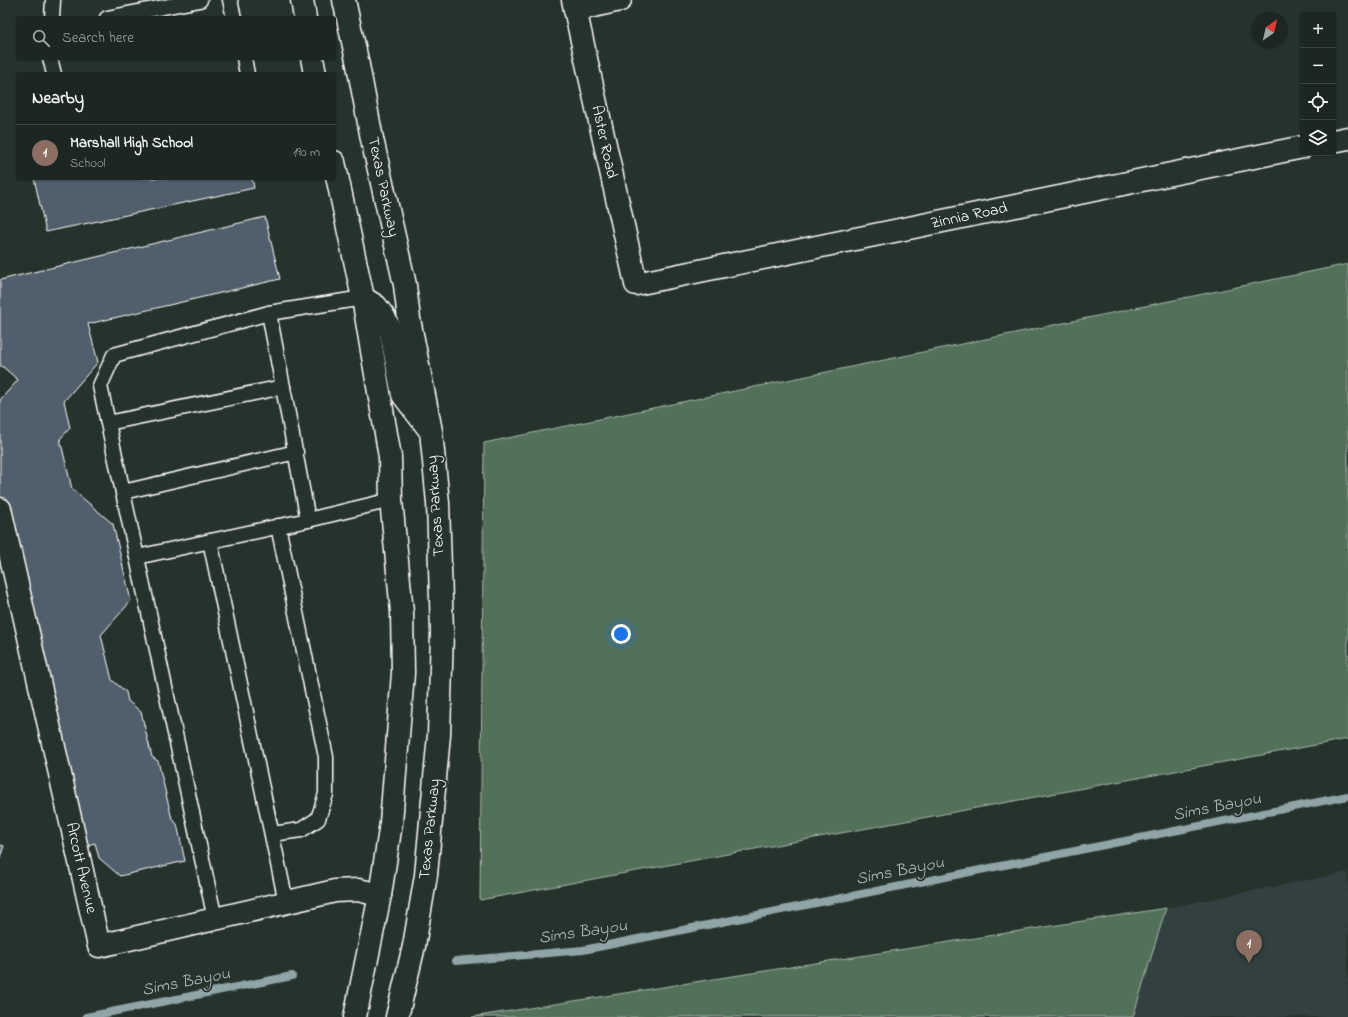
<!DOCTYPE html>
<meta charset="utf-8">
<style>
body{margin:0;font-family:"Indie Flower",sans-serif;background:#252e2a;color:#f1f3f6}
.controls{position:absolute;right:12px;top:12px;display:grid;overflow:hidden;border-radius:4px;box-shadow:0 1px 3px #0004}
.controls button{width:36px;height:36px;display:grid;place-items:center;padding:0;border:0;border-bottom:1px solid #3a4340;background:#1c2622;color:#f1f3f6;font:20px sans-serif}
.compass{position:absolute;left:1252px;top:12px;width:36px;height:36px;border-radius:50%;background:#1c2622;box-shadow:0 1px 3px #0004;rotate:34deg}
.you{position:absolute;left:621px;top:634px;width:14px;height:14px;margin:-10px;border:3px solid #fff;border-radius:50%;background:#1a73e8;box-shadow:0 0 0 6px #1a73e833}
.badge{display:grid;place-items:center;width:26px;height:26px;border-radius:50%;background:#bca0f2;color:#fff;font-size:13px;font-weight:700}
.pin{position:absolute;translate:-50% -33px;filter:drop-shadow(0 1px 2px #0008)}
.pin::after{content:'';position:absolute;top:21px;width:14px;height:12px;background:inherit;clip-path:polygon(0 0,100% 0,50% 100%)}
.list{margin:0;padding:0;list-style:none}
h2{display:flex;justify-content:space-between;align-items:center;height:52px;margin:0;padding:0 16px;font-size:17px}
h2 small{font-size:13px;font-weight:400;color:#a0a5a5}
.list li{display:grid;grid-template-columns:26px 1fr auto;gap:12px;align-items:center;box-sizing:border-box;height:56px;padding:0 16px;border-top:1px solid #3a4340}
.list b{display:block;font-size:15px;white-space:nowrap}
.list p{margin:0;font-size:13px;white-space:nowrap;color:#a0a5a5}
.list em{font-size:13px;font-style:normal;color:#a0a5a5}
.icon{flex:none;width:22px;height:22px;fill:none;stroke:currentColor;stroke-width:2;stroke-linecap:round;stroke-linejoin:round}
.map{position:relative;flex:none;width:1348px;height:1017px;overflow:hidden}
.search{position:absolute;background:#1c2622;box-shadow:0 1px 3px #0004;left:16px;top:16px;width:320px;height:44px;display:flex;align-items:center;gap:10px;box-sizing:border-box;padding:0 14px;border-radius:4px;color:#a0a5a5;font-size:15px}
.panel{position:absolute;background:#1c2622;box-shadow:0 1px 3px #0004;left:16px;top:72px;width:320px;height:108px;border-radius:4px}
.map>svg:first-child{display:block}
</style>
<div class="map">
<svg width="1348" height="1017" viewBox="0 0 1348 1017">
<rect width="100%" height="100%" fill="#26332d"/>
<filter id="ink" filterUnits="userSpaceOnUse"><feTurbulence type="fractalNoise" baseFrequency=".025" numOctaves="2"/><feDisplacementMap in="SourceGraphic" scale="8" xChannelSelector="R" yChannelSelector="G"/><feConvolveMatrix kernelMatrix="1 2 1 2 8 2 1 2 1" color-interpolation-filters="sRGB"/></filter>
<g filter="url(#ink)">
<path fill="#334040" d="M1348,872V1017H1133L1166,908Z"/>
<g fill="#527058" stroke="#a8b8ac">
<path d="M1348,264V739L480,900L484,443Z"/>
<path d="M1166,908L1133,1017H472Z"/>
</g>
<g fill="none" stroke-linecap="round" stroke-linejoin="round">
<g stroke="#91a5a8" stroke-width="8">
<path d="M456,961L583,950L1348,796"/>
<path d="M86,1017L292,976"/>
</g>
</g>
<g fill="#515f6c" stroke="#fff">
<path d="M34,178H252L254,188L46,232Z"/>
<path d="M265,217L280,279L88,324L98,362L64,401L70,428L60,439L72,489L113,524L131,601L101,635L112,680L126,692L128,701L141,712L152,757L158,761L172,819L177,824L185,861L120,876L99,858L95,843L84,846L0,497V400L18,380L2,366H0V280Z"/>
<path d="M0,845L4,846L0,858Z"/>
</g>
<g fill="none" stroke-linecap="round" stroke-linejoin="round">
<defs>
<g id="lane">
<path d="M230,0L234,18"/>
<path d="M52,18L53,0"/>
<path d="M107,18L200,0"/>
<path d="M50,58L54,74"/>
<path d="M244,58L247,74"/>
<path d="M269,313L308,520"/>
<path d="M108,423L283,387"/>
<path d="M123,492L296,452"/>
<path d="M210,541L286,902"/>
<path d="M137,557L308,520L391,500"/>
<path d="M272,834L301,830L318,819L326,794V757L278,526"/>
<path d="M215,919L100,386L114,355L269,313L363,298"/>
</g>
<g id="street">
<path d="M573,0L636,284L1303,147"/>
<path d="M575,10L620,0"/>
<path d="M1333,141L1348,138"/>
<path d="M0,509L99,946L335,891L358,890L380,895"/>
</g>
<g id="primary">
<path d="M302,0L305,18"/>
<path d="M344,0L358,65L372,139L405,285L409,319L431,431L438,503L442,632L439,735L426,875L414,946L397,1017"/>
<path d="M312,58L315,74"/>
<path d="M334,162L363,298L390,457L391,500L402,612L403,673L391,823L380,895L355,1017"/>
<path d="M363,298L376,306L384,317L391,332L403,395L429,429"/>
</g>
</defs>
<use href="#lane" stroke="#fff" stroke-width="17"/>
<use href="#street" stroke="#fff" stroke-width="25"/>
<use href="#primary" stroke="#fff" stroke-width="25"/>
<use href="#lane" stroke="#26332d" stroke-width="14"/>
<use href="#street" stroke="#26332d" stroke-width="22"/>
<use href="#primary" stroke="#26332d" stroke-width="22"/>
</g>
</g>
<g text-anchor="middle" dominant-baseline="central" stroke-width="3.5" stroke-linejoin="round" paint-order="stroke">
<g font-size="16" fill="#fff" stroke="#26332d">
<text transform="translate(604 142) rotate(78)">Aster Road</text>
<text transform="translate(383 187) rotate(78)">Texas Parkway</text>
<text transform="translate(969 216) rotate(-12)">Zinnia Road</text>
<text transform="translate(436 506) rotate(-94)">Texas Parkway</text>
<text transform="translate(430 829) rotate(-84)">Texas Parkway</text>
<text transform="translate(81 868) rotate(77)">Arcott Avenue</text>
</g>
<g font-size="17" font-style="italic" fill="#acbcbe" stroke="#26332d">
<text transform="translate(1217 807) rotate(-11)">Sims Bayou</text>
<text transform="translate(900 871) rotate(-11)">Sims Bayou</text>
<text transform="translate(583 932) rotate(-8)">Sims Bayou</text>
<text transform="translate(186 982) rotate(-11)">Sims Bayou</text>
</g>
</g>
</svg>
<div class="controls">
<button>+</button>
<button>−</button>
<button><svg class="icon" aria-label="locate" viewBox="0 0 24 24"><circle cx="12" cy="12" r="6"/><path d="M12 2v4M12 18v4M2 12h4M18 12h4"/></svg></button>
<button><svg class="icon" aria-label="layers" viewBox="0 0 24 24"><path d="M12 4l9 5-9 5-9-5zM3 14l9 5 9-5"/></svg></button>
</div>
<svg class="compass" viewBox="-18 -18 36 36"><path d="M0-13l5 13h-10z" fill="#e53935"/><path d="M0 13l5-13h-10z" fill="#a0a5a5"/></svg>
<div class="you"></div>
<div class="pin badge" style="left:1249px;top:963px;background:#8d6e63">1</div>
<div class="search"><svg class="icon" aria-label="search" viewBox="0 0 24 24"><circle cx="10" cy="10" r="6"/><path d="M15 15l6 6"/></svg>Search here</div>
<section class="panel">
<h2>Nearby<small></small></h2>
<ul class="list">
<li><span class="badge" style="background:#8d6e63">1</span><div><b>Marshall High School</b><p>School</p></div><em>190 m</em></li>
</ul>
</section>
</div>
